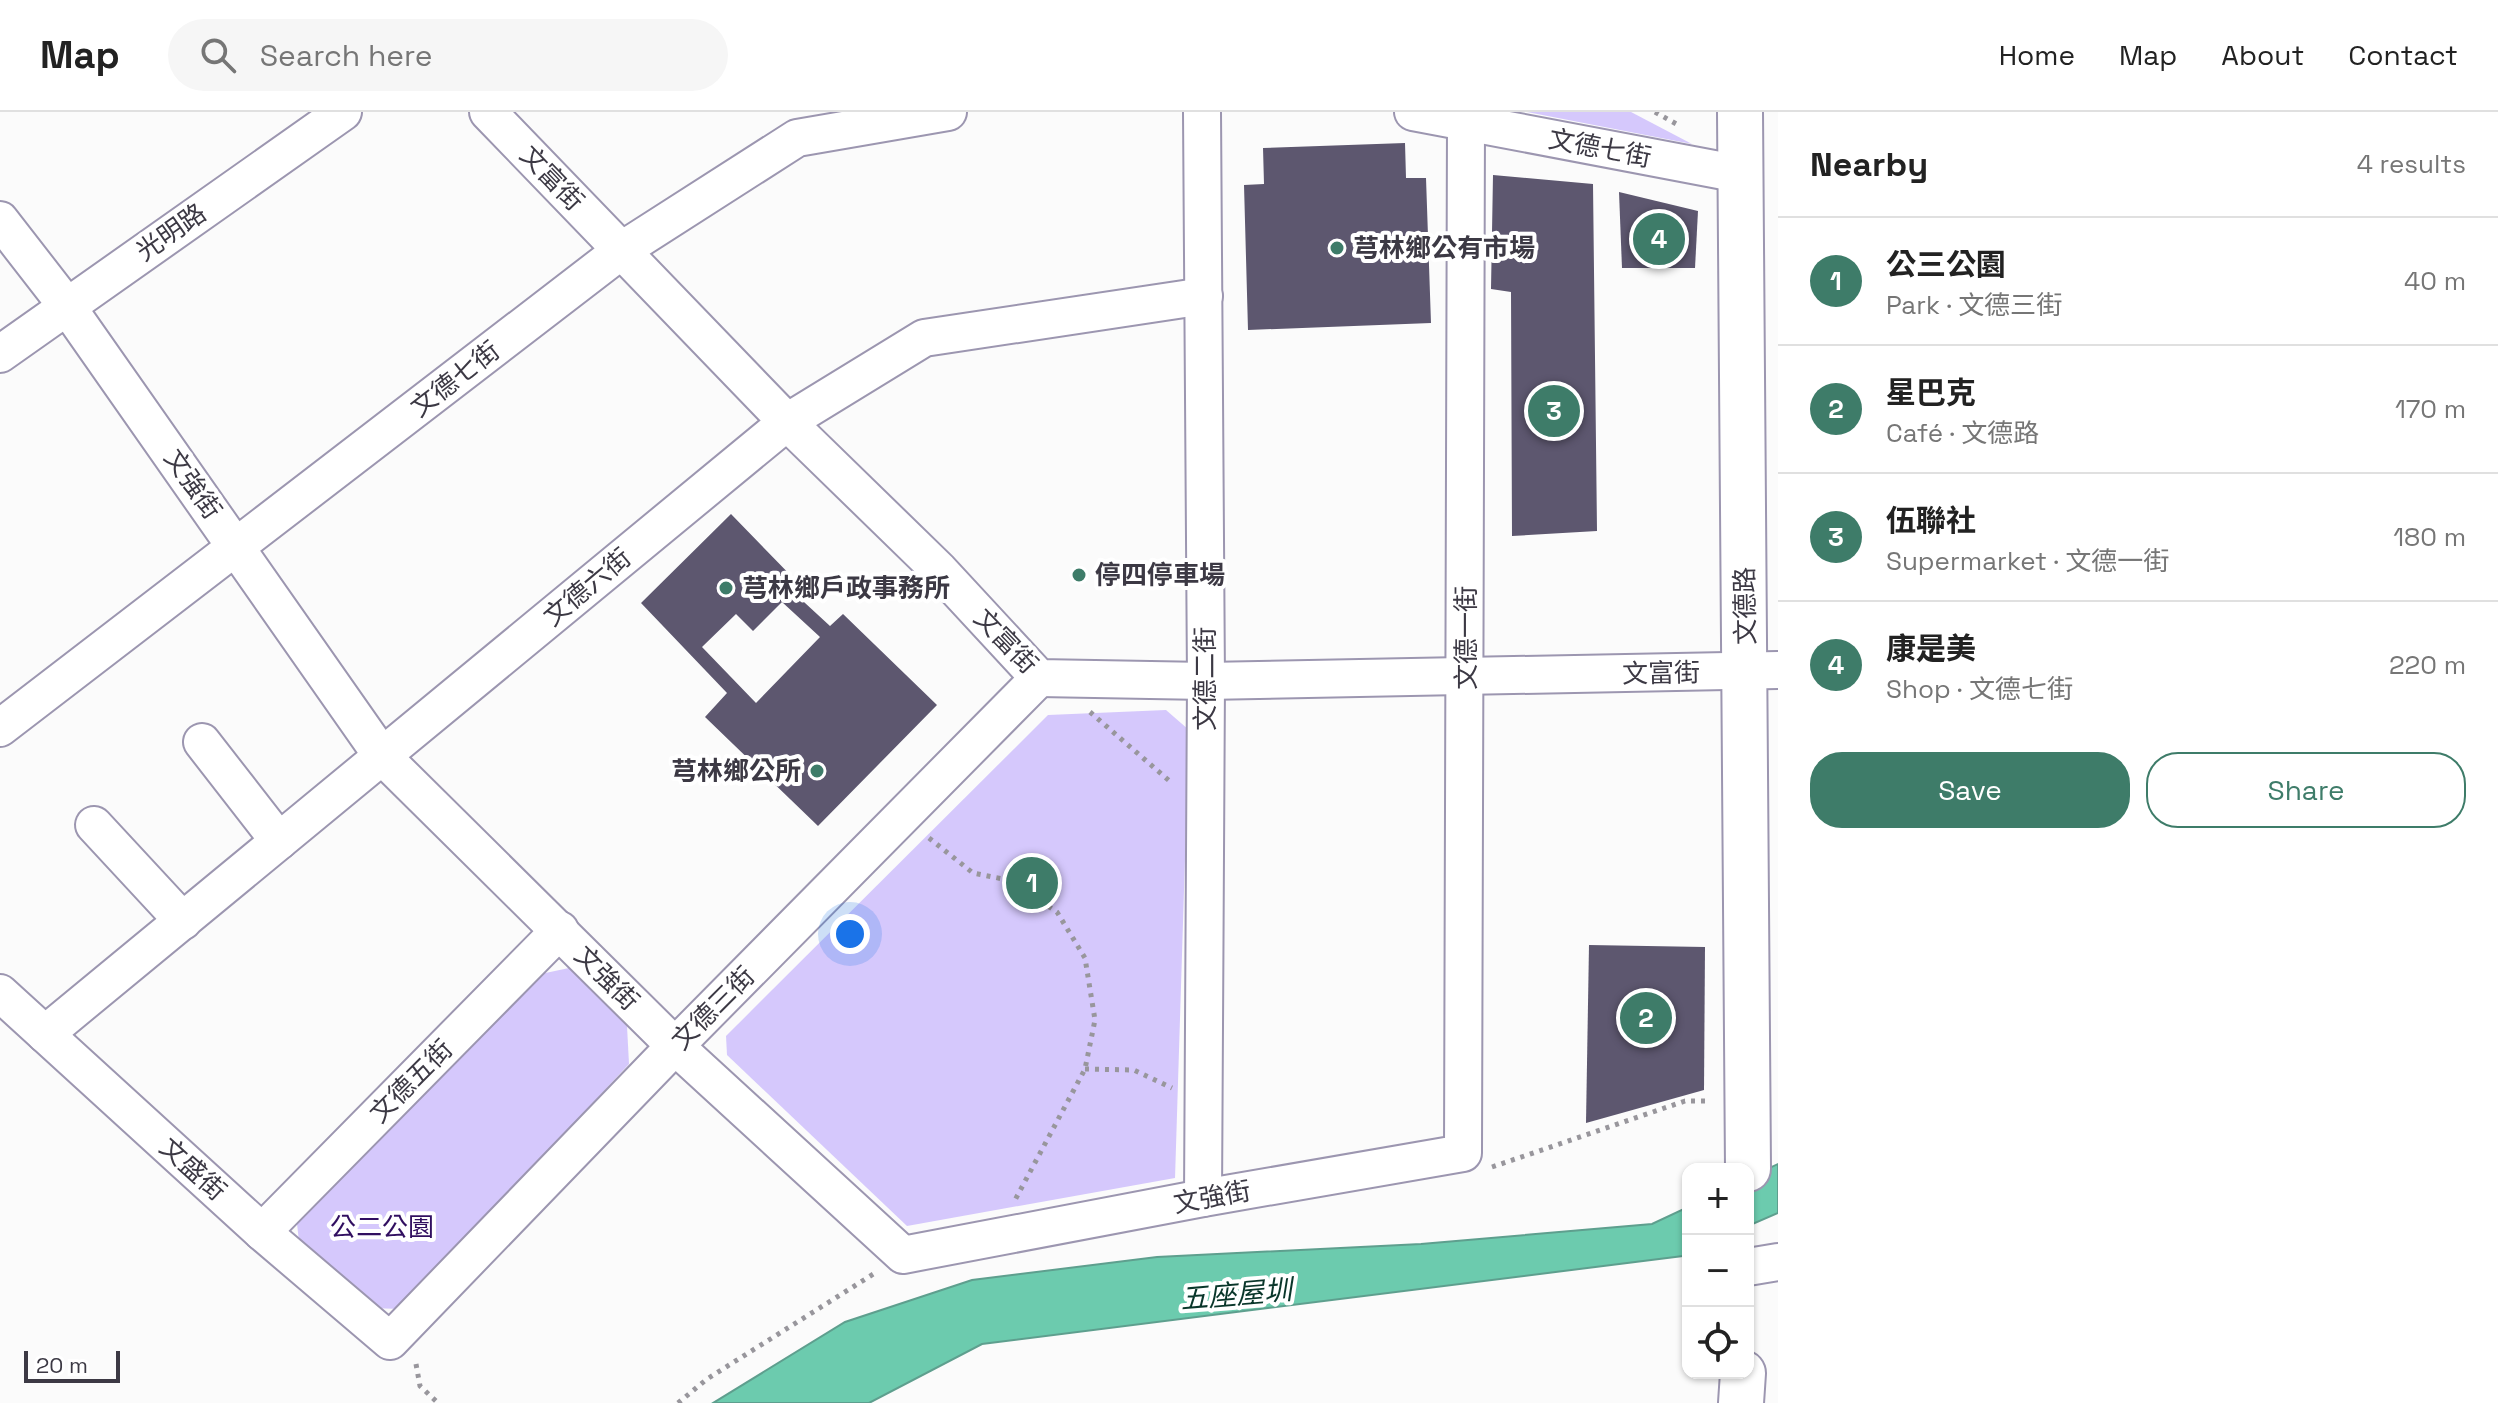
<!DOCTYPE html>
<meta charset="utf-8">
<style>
body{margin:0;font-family:"Space Grotesk","Noto Sans TC",sans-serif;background:#f6f6f6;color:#222}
.controls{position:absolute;right:24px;bottom:24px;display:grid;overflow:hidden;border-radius:16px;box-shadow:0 2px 6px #0004}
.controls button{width:72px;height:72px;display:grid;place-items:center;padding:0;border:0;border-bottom:2px solid #e0e0e0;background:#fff;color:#222;font:40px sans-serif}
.scale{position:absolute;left:24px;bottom:20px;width:96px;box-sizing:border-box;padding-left:8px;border:4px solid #3c3944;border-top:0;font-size:22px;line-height:28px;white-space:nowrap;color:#3c3944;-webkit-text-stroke:6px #fff;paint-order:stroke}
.you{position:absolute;left:850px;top:822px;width:28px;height:28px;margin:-20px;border:6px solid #fff;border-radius:50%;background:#1a73e8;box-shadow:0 0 0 12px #1a73e833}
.badge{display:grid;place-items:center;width:52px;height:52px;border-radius:50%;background:#3e7c69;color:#fff;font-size:26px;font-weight:700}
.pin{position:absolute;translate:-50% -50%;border:4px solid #fff;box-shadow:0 2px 8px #0006}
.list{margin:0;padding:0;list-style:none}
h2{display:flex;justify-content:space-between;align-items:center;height:104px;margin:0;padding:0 32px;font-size:34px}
h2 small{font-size:26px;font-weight:400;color:#767676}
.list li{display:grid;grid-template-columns:52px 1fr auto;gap:24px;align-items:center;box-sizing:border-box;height:128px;padding:0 32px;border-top:2px solid #e0e0e0}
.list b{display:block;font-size:30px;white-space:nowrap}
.list p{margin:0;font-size:26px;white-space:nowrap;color:#767676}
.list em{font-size:26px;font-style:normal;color:#767676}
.actions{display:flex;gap:16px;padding:24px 32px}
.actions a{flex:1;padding:18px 0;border:2px solid #3e7c69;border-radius:32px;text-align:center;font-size:28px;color:#3e7c69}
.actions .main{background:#3e7c69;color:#fff}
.icon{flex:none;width:44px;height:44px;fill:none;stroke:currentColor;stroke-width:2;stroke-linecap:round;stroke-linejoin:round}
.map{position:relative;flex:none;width:1778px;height:1291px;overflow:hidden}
header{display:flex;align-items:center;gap:48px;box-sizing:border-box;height:112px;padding:0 40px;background:#fff;border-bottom:2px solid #e0e0e0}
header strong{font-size:38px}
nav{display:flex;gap:44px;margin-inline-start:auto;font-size:28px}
.search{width:560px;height:72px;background:#f6f6f6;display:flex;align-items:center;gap:20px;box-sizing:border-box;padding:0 28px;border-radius:44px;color:#767676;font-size:30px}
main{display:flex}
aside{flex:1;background:#fff}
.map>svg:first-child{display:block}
</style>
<header>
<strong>Map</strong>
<div class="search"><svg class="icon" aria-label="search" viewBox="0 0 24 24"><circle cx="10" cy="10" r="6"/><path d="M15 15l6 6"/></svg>Search here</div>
<nav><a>Home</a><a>Map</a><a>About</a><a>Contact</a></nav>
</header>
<main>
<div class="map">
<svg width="1778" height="1291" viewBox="0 0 1778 1291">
<rect width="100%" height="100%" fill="#fbfbfb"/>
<g fill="#d5c8fc">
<path d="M1527,0H1631L1692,32Z"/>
<path d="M1166,598L1189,618L1175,1066L907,1114L727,943L726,924L1048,603Z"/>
<path d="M569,856L627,914L629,952L401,1197L369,1196L300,1138L296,1103L536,863Z"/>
</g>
<g fill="#6ccbae" stroke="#5e9f8e" stroke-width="2">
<path d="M1778,1052V1101L1748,1114V1066Z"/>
<path d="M1688,1095V1142L1683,1144L982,1232L869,1291H713L845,1210L972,1168L1157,1145L1421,1132L1652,1112Z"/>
</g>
<g fill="#5d576f" fill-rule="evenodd">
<path d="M1405,31L1406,66H1426L1431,211L1248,218L1244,73L1264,72L1263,36Z"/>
<path d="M1493,63L1593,72L1597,419L1512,424L1511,180L1491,177Z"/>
<path d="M1619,80L1698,99L1695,156H1622Z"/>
<path d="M731,402L800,473L792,479L830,514L843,502L937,593L818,714L705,605L727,581L641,491ZM782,490L820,525L756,591L702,535L736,502L753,519Z"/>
<path d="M1589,833L1705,835L1704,978L1586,1011Z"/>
</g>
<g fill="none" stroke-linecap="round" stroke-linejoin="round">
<defs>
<g id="minor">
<path d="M488,0L787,310L939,458L1039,566L1206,569L1778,558"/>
<path d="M1202,0L1206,569L1203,1086"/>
<path d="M1413,0L1740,62"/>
<path d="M0,108L66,193L382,644L675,934L903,1143L1203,1086L1463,1041L1466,11"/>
<path d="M0,242L343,0"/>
<path d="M0,616L622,138L797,26L948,0"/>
<path d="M202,630L279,729"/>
<path d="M94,713L183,809"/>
<path d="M0,881L262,1120L390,1229L675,934L1039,566"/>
<path d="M45,922L787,310L924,226L1204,184"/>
<path d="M262,1120L560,818"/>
<path d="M1748,1155L1778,1150"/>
</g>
<g id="major">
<path d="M1740,0L1748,1057"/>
<path d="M1741,1291L1743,1261"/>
</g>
</defs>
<use href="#minor" stroke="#9c96b0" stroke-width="40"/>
<use href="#major" stroke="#9c96b0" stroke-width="48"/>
<g stroke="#98969c" stroke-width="5" stroke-dasharray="4 6" stroke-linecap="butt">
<path d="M1655,0L1680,14"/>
<path d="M1090,600L1173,672"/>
<path d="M929,726L973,761L1008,768L1057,800L1085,846L1095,908L1085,957L1015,1088"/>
<path d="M1085,957L1134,958L1172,976"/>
<path d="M1492,1055L1685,989H1711"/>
<path d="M416,1252L420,1274L438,1291"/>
<path d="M678,1291L707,1267L875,1161"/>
</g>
<use href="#minor" stroke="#fff" stroke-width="36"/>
<use href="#major" stroke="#fff" stroke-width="44"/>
</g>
<g fill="#3e7c69" stroke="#fff" stroke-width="3">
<circle cx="1337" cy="136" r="8"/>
<circle cx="1079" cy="463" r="8"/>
<circle cx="726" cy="476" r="8"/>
<circle cx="817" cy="659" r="8"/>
</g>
<g text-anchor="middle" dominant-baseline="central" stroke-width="8" stroke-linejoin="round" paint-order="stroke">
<g font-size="26" fill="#3c3944" stroke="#fff">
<text transform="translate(1600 36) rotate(11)">文德七街</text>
<text transform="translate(552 66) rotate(46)">文富街</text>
<text transform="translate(171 120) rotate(-35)">光明路</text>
<text transform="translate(455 267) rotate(-38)">文德七街</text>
<text transform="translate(193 372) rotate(55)">文強街</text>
<text transform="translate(587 475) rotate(-40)">文德六街</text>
<text transform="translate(1745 494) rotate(-91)">文德路</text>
<text transform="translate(1466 526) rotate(-90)">文德一街</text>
<text transform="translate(1006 529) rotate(46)">文富街</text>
<text transform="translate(1661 561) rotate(-1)">文富街</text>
<text transform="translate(1205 567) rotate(-90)">文德二街</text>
<text transform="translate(607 866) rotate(45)">文強街</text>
<text transform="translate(713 896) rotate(-45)">文德三街</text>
<text transform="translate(411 969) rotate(-45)">文德五街</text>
<text transform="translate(193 1057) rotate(42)">文盛街</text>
<text transform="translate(1212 1085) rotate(-10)">文強街</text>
</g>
<g font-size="26" font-weight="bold" fill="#3c3944" stroke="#fff" text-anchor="start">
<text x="1353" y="136">芎林鄉公有市場</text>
<text x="1095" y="463">停四停車場</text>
<text x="742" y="476">芎林鄉戶政事務所</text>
<text x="801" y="659" text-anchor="end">芎林鄉公所</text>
</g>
<g font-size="26" fill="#310f60" stroke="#fff">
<text x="382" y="1115">公二公園</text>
</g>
<g font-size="28" font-style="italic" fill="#09362a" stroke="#fff">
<text transform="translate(1236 1182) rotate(-5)">五座屋圳</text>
</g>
</g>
</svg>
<div class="controls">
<button>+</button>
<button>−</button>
<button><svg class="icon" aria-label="locate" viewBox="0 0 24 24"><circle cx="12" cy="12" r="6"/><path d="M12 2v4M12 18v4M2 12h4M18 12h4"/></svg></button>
</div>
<div class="scale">20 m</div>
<div class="you"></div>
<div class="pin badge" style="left:1032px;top:771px">1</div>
<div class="pin badge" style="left:1646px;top:906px">2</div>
<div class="pin badge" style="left:1554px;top:299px">3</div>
<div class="pin badge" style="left:1659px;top:127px">4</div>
</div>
<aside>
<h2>Nearby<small>4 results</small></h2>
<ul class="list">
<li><span class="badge">1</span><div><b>公三公園</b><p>Park · 文德三街</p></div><em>40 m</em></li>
<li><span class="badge">2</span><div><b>星巴克</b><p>Café · 文德路</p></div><em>170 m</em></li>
<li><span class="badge">3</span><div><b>伍聯社</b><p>Supermarket · 文德一街</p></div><em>180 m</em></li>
<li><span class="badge">4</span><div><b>康是美</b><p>Shop · 文德七街</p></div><em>220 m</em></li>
</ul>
<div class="actions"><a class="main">Save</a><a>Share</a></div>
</aside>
</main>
